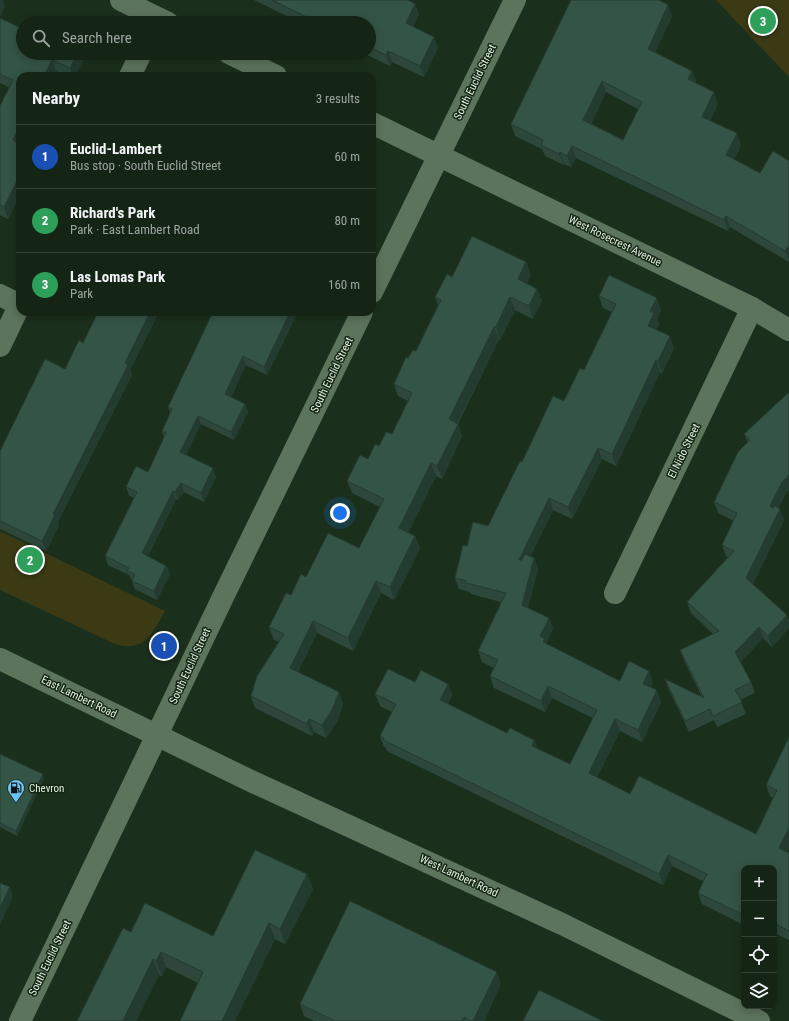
<!DOCTYPE html>
<meta charset="utf-8">
<style>
body{margin:0;font-family:"Roboto Condensed",sans-serif;background:#213022;color:#f1f3f6}
.controls{position:absolute;right:12px;bottom:12px;display:grid;overflow:hidden;border-radius:8px;box-shadow:0 2px 10px #0003}
.controls button{width:36px;height:36px;display:grid;place-items:center;padding:0;border:0;border-bottom:1px solid #334134;background:#142415;color:#f1f3f6;font:20px sans-serif}
.you{position:absolute;left:340px;top:513px;width:14px;height:14px;margin:-10px;border:3px solid #fff;border-radius:50%;background:#1a73e8;box-shadow:0 0 0 6px #1a73e833}
.badge{display:grid;place-items:center;width:26px;height:26px;border-radius:50%;background:#6ec2f3;color:#fff;font-size:13px;font-weight:700}
.pin{position:absolute;translate:-50% -50%;border:2px solid #fff;box-shadow:0 1px 4px #0006}
.list{margin:0;padding:0;list-style:none}
h2{display:flex;justify-content:space-between;align-items:center;height:52px;margin:0;padding:0 16px;font-size:17px}
h2 small{font-size:13px;font-weight:400;color:#9da4a0}
.list li{display:grid;grid-template-columns:26px 1fr auto;gap:12px;align-items:center;box-sizing:border-box;height:64px;padding:0 16px;border-top:1px solid #334134}
.list b{display:block;font-size:15px;white-space:nowrap}
.list p{margin:0;font-size:13px;white-space:nowrap;color:#9da4a0}
.list em{font-size:13px;font-style:normal;color:#9da4a0}
.icon{flex:none;width:22px;height:22px;fill:none;stroke:currentColor;stroke-width:2;stroke-linecap:round;stroke-linejoin:round}
.map{position:relative;flex:none;width:789px;height:1021px;overflow:hidden}
.search{position:absolute;background:#142415;box-shadow:0 2px 10px #0003;left:16px;top:16px;width:360px;height:44px;display:flex;align-items:center;gap:10px;box-sizing:border-box;padding:0 14px;border-radius:22px;color:#9da4a0;font-size:15px}
.panel{position:absolute;background:#142415;box-shadow:0 2px 10px #0003;left:16px;top:72px;width:360px;height:244px;border-radius:12px}
.map>svg:first-child{display:block}
</style>
<div class="map">
<svg width="789" height="1021" viewBox="0 0 789 1021">
<rect width="100%" height="100%" fill="#1b301c"/>
<g fill="#3b3a15">
<path d="M716,0H789V77Z"/>
<path d="M0,531L165,611C153,633 144,653 115,644L0,590Z"/>
</g>
<g fill="none" stroke-linecap="round" stroke-linejoin="round">
<g stroke="#5c735c" stroke-width="22">
<path d="M121,0L168,23"/>
<path d="M229,53L276,76"/>
<path d="M130,76L141,53"/>
<path d="M372,123L752,308L789,330"/>
<path d="M0,295L20,305"/>
<path d="M0,346L20,304"/>
<path d="M615,593L752,308"/>
</g>
<g stroke="#5c735c" stroke-width="22">
<path d="M372,292L515,0"/>
<path d="M0,659L253,782L562,924L759,1021"/>
<path d="M20,1021L224,595L362,312"/>
</g>
</g>
<g fill="#2d483b" fill-rule="evenodd">
<path d="M254,0H408L415,4L419,14L413,27L434,37L438,48L424,77L392,62L390,66L363,53H369V23H301Z"/>
<path d="M662,2L668,5L672,16L655,52L692,71L696,82V83L718,104L710,120L741,145L734,159L760,173L789,161V262L730,227L728,231L576,158L571,167L564,164V165L545,156L542,149L515,136L511,124ZM606,92L638,109L623,140L591,124Z"/>
<path d="M0,18L23,53H87L75,76H67L56,71L54,76H20V195L8,219L0,215V106L9,87L0,83Z"/>
<path d="M526,262L531,275L527,283L537,289L542,301L533,319L515,310L500,340L499,339L458,424L462,436L442,479L436,476L408,533L415,536L420,549L394,600L381,593L353,651L317,633L298,672L339,692L343,705L337,722L326,738L314,732L312,736L255,708L251,696L279,642L274,640L269,627L291,595L306,577L359,548L380,507L352,493L347,481L368,459L379,446L392,434L408,401L398,396L394,384L408,358L416,351L438,305L435,297L452,277Z"/>
<path d="M599,296L661,310L657,319L659,325L656,330L674,348L662,373L660,372L616,466L602,459L572,519L553,510L530,556L534,558L538,569L528,608L549,618L553,629L546,643L547,644L620,681L653,682L651,687L661,702L642,742L620,731L597,777L630,794L756,834L773,798L770,796L766,785L789,737V848L787,852L789,853V940L774,933V868H744V925L702,904L698,893L703,881L672,866L663,885L387,751L386,748L384,747L380,736L392,712L380,706L375,694L415,682L448,684L452,695L448,704L507,733L534,740L538,749L570,764L593,718L552,698L545,712L494,688L490,676L494,668L482,662L478,651L501,602L471,594L470,592L459,589L455,578L467,546L488,526L522,462L564,401L584,370L612,312L603,308Z"/>
<path d="M98,312H157L158,314L130,370L132,375L58,522L59,525L46,551L0,529V451L65,369L83,343Z"/>
<path d="M296,316L267,375L246,365L231,397L245,404L248,412L234,440L201,424L186,455L216,477L204,502L184,492L178,500L176,499L148,556L166,566L170,574L157,600L135,589L132,581V580L131,579L129,575L108,565L105,556L134,498L129,495L126,487L148,472L164,438L162,431L170,413L168,407Z"/>
<path d="M789,394V490L786,493L778,508L780,509L784,520L753,584L787,615L789,621V628L772,647L763,638L741,662L751,682L755,693L740,700L746,714L717,727L714,720L689,732L669,690L665,679L702,697L684,661L680,650L713,634L691,613L687,602L728,557L726,556L722,545L734,521L718,513L714,502L748,443L744,434Z"/>
<path d="M0,754L44,778L17,836L0,827Z"/>
<path d="M307,874L313,889L285,944L275,939L235,1021H180L198,983L166,967L162,976L159,975L136,1021H77L131,932L213,936Z"/>
<path d="M501,984L484,1021H314L304,1016L300,1004Z"/>
</g>
<g fill="#243b30">
<path d="M0,0H3L5,6L0,16Z"/>
<path d="M415,4L419,14L410,34L406,23Z"/>
<path d="M668,5L672,16L652,60L648,49Z"/>
<path d="M434,37L438,48L424,77L420,66Z"/>
<path d="M388,51L392,62L390,66L386,55Z"/>
<path d="M77,53H87L75,76H73L70,68Z"/>
<path d="M52,60L56,71L54,76H44Z"/>
<path d="M692,71L696,82L692,91L688,79Z"/>
<path d="M602,81L606,92L587,131L583,120Z"/>
<path d="M714,92L718,104L707,128L702,117Z"/>
<path d="M20,125V145L13,140Z"/>
<path d="M737,133L741,145L730,166L726,155Z"/>
<path d="M572,146L576,158L571,167L567,156Z"/>
<path d="M560,152L564,164V165L559,154Z"/>
<path d="M20,175V195L8,219L4,207Z"/>
<path d="M726,216L730,227L728,231L724,220Z"/>
<path d="M788,246L789,249V261L785,251Z"/>
<path d="M526,262L531,275L523,291L518,279Z"/>
<path d="M537,289L542,301L533,319L529,306Z"/>
<path d="M510,297L515,310L500,340L496,327Z"/>
<path d="M657,298L661,310L657,319L659,325L653,337L648,326L650,311Z"/>
<path d="M150,312H157L158,314L130,370L132,375L58,522L59,525L46,551L42,541L53,514L125,363Z"/>
<path d="M290,312H294L296,316L267,375L264,367Z"/>
<path d="M494,327L499,339L453,432L449,419Z"/>
<path d="M670,336L674,348L662,373L658,361Z"/>
<path d="M243,356L246,365L228,402L225,394Z"/>
<path d="M656,360L660,372L616,466L612,454Z"/>
<path d="M245,404L248,412L234,440L231,432Z"/>
<path d="M198,416L201,424L183,461L180,452Z"/>
<path d="M458,424L462,436L442,479L437,466Z"/>
<path d="M598,448L602,459L572,519L568,507Z"/>
<path d="M431,463L436,476L404,541L399,528Z"/>
<path d="M213,468L216,477L204,502L201,493Z"/>
<path d="M789,475V490L786,493L774,517L770,506L782,482Z"/>
<path d="M181,483L184,492L178,500L175,492Z"/>
<path d="M173,491L176,499L145,562L142,553Z"/>
<path d="M549,498L553,510L523,571L519,560Z"/>
<path d="M780,509L784,520L750,589L746,578Z"/>
<path d="M415,536L420,549L394,600L390,587Z"/>
<path d="M534,558L538,569L526,616L522,605Z"/>
<path d="M166,566L170,574L157,600L154,591Z"/>
<path d="M376,581L381,593L353,651L348,638Z"/>
<path d="M787,615L789,621V628L772,647L768,636Z"/>
<path d="M549,618L553,629L546,643L549,650L540,636Z"/>
<path d="M313,621L317,633L294,680L290,668Z"/>
<path d="M759,627L763,638L740,663L735,652Z"/>
<path d="M649,671L653,682L647,695L643,684Z"/>
<path d="M448,684L452,695L444,712L440,700Z"/>
<path d="M548,686L552,698L545,712L541,701Z"/>
<path d="M657,690L661,702L642,742L638,730Z"/>
<path d="M339,692L343,705L337,722L326,738L322,725Z"/>
<path d="M309,719L314,732L312,736L307,724Z"/>
<path d="M615,719L620,731L593,785L589,773Z"/>
<path d="M534,740L539,751L532,746Z"/>
<path d="M43,774L44,778L17,836L16,831Z"/>
<path d="M789,828V848L783,860L779,848Z"/>
<path d="M668,855L672,866L663,885L659,874Z"/>
<path d="M307,874L313,889L285,944L280,929Z"/>
<path d="M10,887L13,897L0,925V908Z"/>
<path d="M269,923L275,939L235,1021H222Z"/>
<path d="M161,952L166,967L162,976L156,961Z"/>
<path d="M153,959L159,975L136,1021H123Z"/>
<path d="M497,972L501,984L484,1021H473Z"/>
</g>
<g fill="#345445" stroke="#243b30" fill-rule="evenodd">
<path d="M272,0H408L415,4L406,23L434,37L420,66L388,51L386,55L369,47V23H319Z"/>
<path d="M571,0H659L668,5L648,49L692,71L688,79L714,92L702,117L737,133L726,155L760,173L773,151L789,161V247L788,246L785,251L726,216L724,220L572,146L567,156L560,152L559,154L541,145L543,140L511,124ZM602,81L642,102L623,140L583,120Z"/>
<path d="M36,16L51,23H32Z"/>
<path d="M0,18L23,29V53H77L70,68L52,60L44,76H20V125L13,140L20,144V175L4,207L0,205V106L13,80L0,74Z"/>
<path d="M472,236L526,262L518,279L537,289L529,306L510,297L496,327H494L449,419L458,424L437,466L431,463L399,528L415,536L390,587L376,581L348,638L313,621L290,668L339,692L332,710L322,725L309,719L307,724L251,696L257,676L284,634L269,627L286,593L291,595L301,574L306,577L328,533L359,548L384,499L347,481L360,455L368,459L375,444L379,446L386,432L392,434L412,393L394,384L406,357L408,358L413,350L416,351L441,300L435,297L447,274L452,277Z"/>
<path d="M609,275L657,298L650,311L654,313L648,326L670,336L658,361L656,360L612,454L598,448L568,507L549,498L519,560H522L525,554L534,558L522,605L549,618L540,636L545,639L543,642L620,681L629,661L649,671L643,684L657,690L638,730L615,719L589,773L630,794L639,776L756,834L777,790L766,785L789,737V828L779,848L789,853V931L774,923V868H744V915L698,893L707,874L668,855L659,874L383,740L384,738L380,736L396,704L375,694L388,669L415,682L421,670L448,684L440,700L507,733L510,728L534,740L532,746L570,764L597,710L548,686L541,701L490,676L498,660L478,651L506,593L466,583V581L455,578L463,545L467,546L473,522L488,526L520,461L522,462L553,396L564,401L580,368L584,370L616,304L599,296Z"/>
<path d="M98,312H150L125,363L128,365L53,514L55,515L42,541L0,521V451L45,359L65,369L79,340L83,343Z"/>
<path d="M213,312H290L264,367L243,356L225,394L245,404L231,432L198,416L180,452L213,468L201,493L181,483L175,492L173,491L142,553L166,566L154,591L132,581L135,574L127,571L129,568L105,556L137,492L126,487L136,466L148,472L166,433L162,431L172,409L168,407Z"/>
<path d="M788,393L789,394V475L782,482L770,506L773,508L775,506L780,509L746,578L787,615L768,636L759,627L735,652L751,682L735,690L742,702L713,716L710,709L685,721L665,679L704,698L680,650L719,631L687,602L734,551L722,545L737,513L714,502L738,452L750,440L744,434Z"/>
<path d="M0,754L43,774L16,831L0,823Z"/>
<path d="M255,850L307,874L280,929L269,923L222,1021H180L203,972L161,952L156,961L153,959L123,1021H77L123,928L131,932L145,903L213,936Z"/>
<path d="M0,883L10,887L0,908Z"/>
<path d="M350,901L497,972L473,1021H471L464,1017L462,1021H335L300,1004Z"/>
<path d="M539,990L603,1021H523Z"/>
</g>
<defs>
<symbol id="fuel-pin" viewBox="-11 -11 22 30"><path d="M0 17L-7.5 6A9.5 9.5 0 1 1 7.5 6Z" fill="#6ec2f3" stroke="#122612"/><path d="M-5.5-6h7V0h2V4h1.3V-2.5L3-4.5l.8-.8L6-3V5H2.5V1h-1V6h-7ZM-4.2-4.7v3.2H.2V-4.7Z" fill="#111"/></symbol>
</defs>
<g fill-rule="evenodd">
<use href="#fuel-pin" x="6" y="778" width="20" height="27"/>
</g>
<g text-anchor="middle" dominant-baseline="central" stroke-width="3" stroke-linejoin="round" paint-order="stroke">
<g font-size="11" fill="#e3f0e3" stroke="#122612">
<text transform="translate(475 82) rotate(-64)">South Euclid Street</text>
<text transform="translate(615 241) rotate(26)">West Rosecrest Avenue</text>
<text transform="translate(332 375) rotate(-64)">South Euclid Street</text>
<text transform="translate(684 451) rotate(-64)">El Nido Street</text>
<text transform="translate(190 666) rotate(-65)">South Euclid Street</text>
<text transform="translate(79 697) rotate(26)">East Lambert Road</text>
<text transform="translate(459 876) rotate(25)">West Lambert Road</text>
<text transform="translate(50 958) rotate(-64)">South Euclid Street</text>
</g>
<g font-size="11" fill="#e3f0e3" stroke="#122612" text-anchor="start">
<text x="29" y="788">Chevron</text>
</g>
</g>
</svg>
<div class="controls">
<button>+</button>
<button>−</button>
<button><svg class="icon" aria-label="locate" viewBox="0 0 24 24"><circle cx="12" cy="12" r="6"/><path d="M12 2v4M12 18v4M2 12h4M18 12h4"/></svg></button>
<button><svg class="icon" aria-label="layers" viewBox="0 0 24 24"><path d="M12 4l9 5-9 5-9-5zM3 14l9 5 9-5"/></svg></button>
</div>
<div class="you"></div>
<div class="pin badge" style="left:164px;top:646px;background:#1a4fb4">1</div>
<div class="pin badge" style="left:30px;top:560px;background:#2e9e5b">2</div>
<div class="pin badge" style="left:763px;top:21px;background:#2e9e5b">3</div>
<div class="search"><svg class="icon" aria-label="search" viewBox="0 0 24 24"><circle cx="10" cy="10" r="6"/><path d="M15 15l6 6"/></svg>Search here</div>
<section class="panel">
<h2>Nearby<small>3 results</small></h2>
<ul class="list">
<li><span class="badge" style="background:#1a4fb4">1</span><div><b>Euclid-Lambert</b><p>Bus stop · South Euclid Street</p></div><em>60 m</em></li>
<li><span class="badge" style="background:#2e9e5b">2</span><div><b>Richard's Park</b><p>Park · East Lambert Road</p></div><em>80 m</em></li>
<li><span class="badge" style="background:#2e9e5b">3</span><div><b>Las Lomas Park</b><p>Park</p></div><em>160 m</em></li>
</ul>
</section>
</div>
